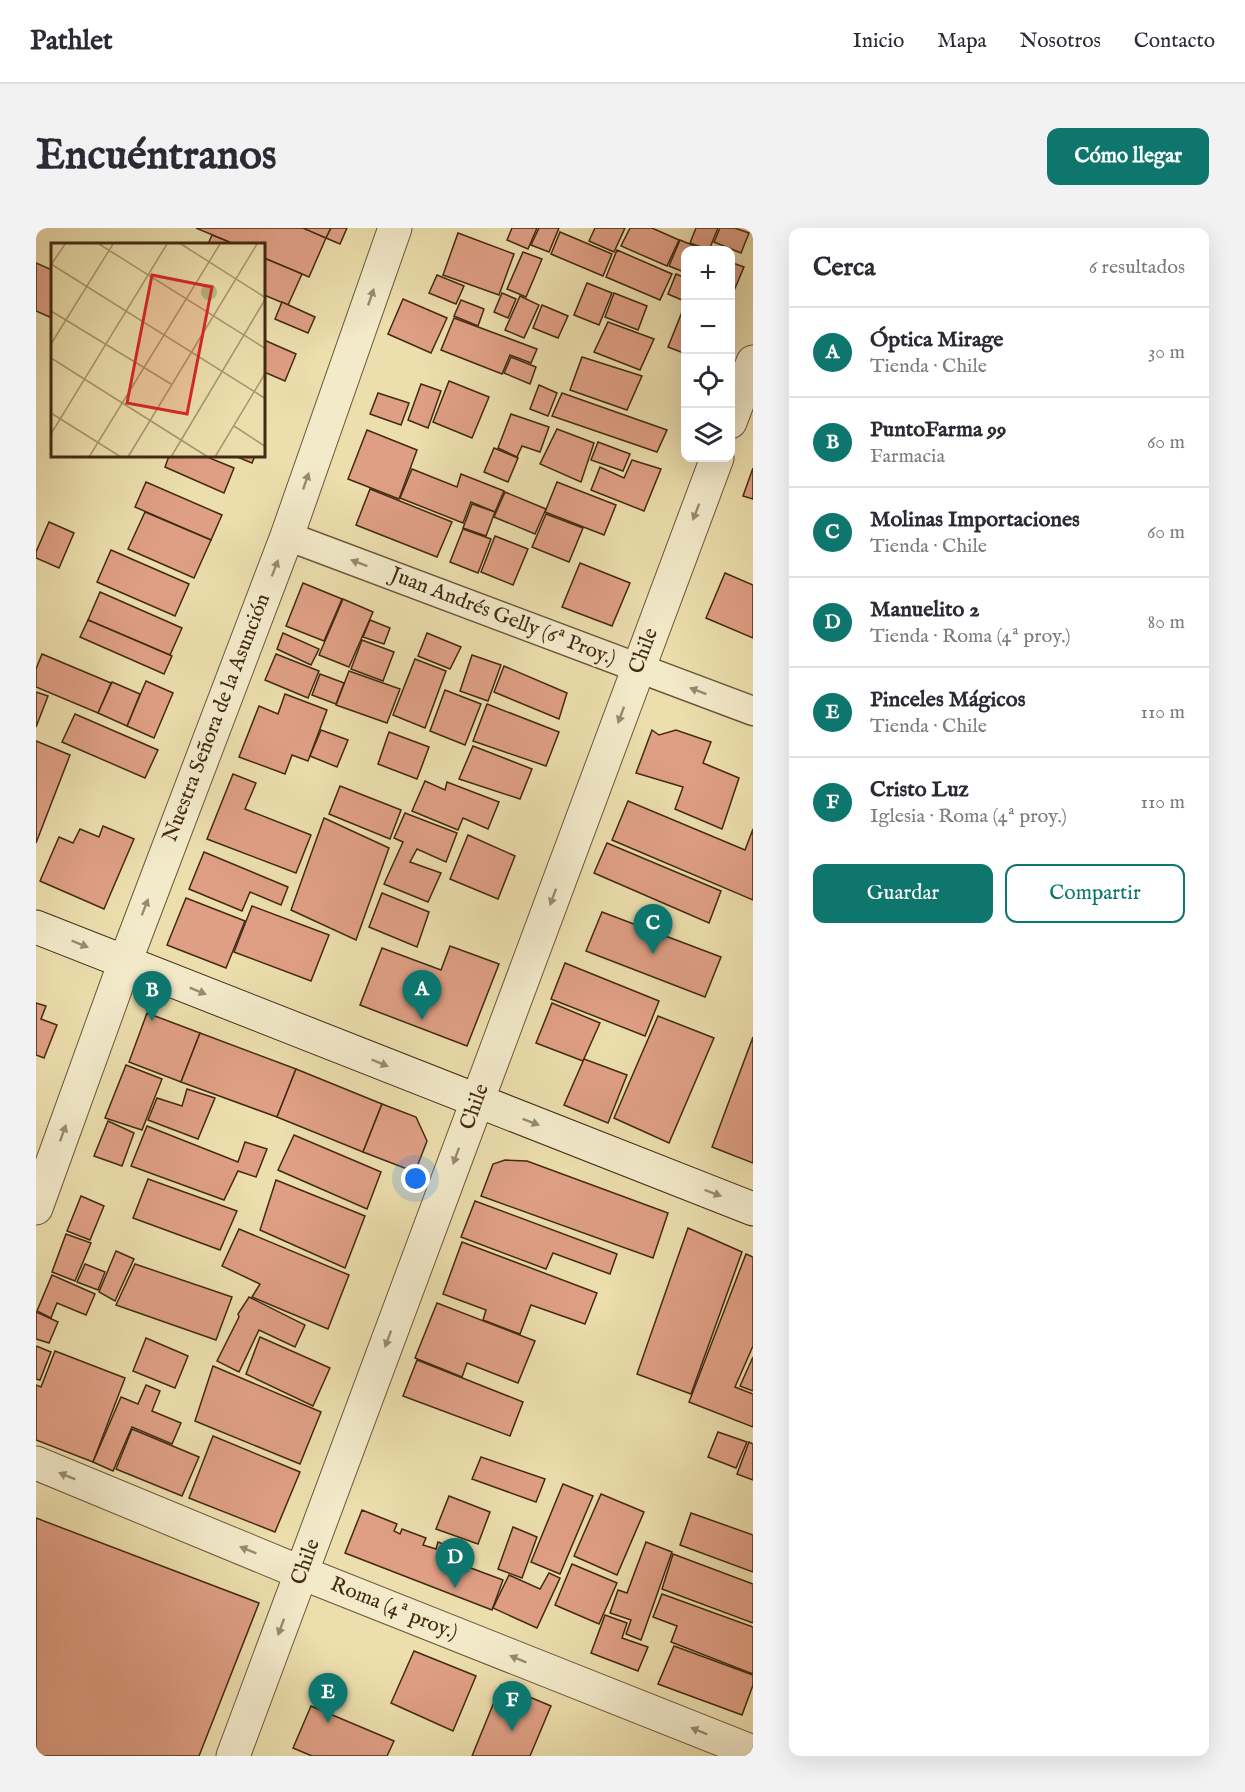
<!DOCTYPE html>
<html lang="es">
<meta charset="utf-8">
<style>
body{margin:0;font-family:"IM FELL English",serif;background:#f2f2f3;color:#2b2b33}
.controls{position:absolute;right:18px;top:18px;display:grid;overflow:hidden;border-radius:12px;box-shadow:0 6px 24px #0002}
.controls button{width:54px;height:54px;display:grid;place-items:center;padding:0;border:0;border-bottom:2px solid #e1e1e2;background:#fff;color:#2b2b33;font:30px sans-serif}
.you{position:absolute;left:380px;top:951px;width:21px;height:21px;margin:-15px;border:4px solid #fff;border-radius:50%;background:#1a73e8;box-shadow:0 0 0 9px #1a73e833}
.badge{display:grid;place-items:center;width:39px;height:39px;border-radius:50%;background:#0f766e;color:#fff;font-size:20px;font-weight:700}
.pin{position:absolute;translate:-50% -50px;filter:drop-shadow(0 2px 3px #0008)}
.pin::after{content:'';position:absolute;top:32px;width:21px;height:18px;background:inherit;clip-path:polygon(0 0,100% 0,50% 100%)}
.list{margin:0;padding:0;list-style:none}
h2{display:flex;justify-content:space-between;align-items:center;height:78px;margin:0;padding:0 24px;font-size:26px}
h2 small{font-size:20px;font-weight:400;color:#7c7c81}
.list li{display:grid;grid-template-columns:39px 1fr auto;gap:18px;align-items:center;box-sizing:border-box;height:90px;padding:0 24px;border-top:2px solid #e1e1e2}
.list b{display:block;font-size:22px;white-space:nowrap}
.list p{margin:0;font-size:20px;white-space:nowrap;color:#7c7c81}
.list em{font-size:20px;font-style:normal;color:#7c7c81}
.actions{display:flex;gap:12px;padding:18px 24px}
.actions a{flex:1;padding:14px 0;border:2px solid #0f766e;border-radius:12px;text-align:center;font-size:21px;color:#0f766e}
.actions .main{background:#0f766e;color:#fff}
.icon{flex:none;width:33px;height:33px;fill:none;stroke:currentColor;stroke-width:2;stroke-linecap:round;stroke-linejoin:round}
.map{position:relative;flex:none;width:717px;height:1528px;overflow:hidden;border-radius:12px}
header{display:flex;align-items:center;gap:36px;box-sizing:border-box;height:84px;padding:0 30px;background:#fff;border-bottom:2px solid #e1e1e2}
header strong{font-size:28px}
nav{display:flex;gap:33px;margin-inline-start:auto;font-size:21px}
.intro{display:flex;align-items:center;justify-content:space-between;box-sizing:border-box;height:144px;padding:0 36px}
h1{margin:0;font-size:42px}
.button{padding:15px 27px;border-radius:12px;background:#0f766e;color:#fff;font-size:21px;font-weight:700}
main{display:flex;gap:36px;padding:0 36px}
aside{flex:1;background:#fff;border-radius:12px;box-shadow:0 6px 24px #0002}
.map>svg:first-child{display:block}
</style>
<header>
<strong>Pathlet</strong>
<nav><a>Inicio</a><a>Mapa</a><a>Nosotros</a><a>Contacto</a></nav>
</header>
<div class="intro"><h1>Encuéntranos</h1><a class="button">Cómo llegar</a></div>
<main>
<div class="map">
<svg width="717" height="1528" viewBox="0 0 717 1528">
<rect width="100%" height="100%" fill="#ecdead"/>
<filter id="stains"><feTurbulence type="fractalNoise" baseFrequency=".00333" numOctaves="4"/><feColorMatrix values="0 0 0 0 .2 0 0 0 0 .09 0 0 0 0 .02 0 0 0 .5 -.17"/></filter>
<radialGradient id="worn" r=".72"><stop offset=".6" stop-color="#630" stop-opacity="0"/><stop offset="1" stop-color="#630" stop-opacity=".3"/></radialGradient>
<g fill="#df9f84" stroke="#422a13" stroke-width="1.5">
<path d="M160,0H268L290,10L273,49L228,30V16H198Z"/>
<path d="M267,0H295L290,10Z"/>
<path d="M295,0H311L304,16L290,10Z"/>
<path d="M476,0H501L492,21L471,12Z"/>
<path d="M503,0H523L513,24L495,17Z"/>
<path d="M559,0H589L578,24L553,13Z"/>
<path d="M594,0H616L643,12L631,38L585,18Z"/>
<path d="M660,0H682L673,22L654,15Z"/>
<path d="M684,0H699L713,5L705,25L678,14Z"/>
<path d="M524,4L576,26L567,48L515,26Z"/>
<path d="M422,5L478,26L463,67L407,47Z"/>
<path d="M176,7L198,16H172Z"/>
<path d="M644,12L668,22H650V45L633,38Z"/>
<path d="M581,22L636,46L624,72L570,49Z"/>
<path d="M487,24L506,31L490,69L471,61Z"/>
<path d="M228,30L266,46L252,77L228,67Z"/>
<path d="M694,34L708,39L697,65L694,64Z"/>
<path d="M0,35L16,42V90L0,83Z"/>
<path d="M640,46L650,50L648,73L632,66Z"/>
<path d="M401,47L428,58L420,76L393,65Z"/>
<path d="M551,55L576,65L563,97L538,87Z"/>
<path d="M466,65L480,71L472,90L458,84Z"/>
<path d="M578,65L611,78L602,102L569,89Z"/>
<path d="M484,68L503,77L488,110L469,102Z"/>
<path d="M367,71L411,90L395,125L352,106Z"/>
<path d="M425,72L448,81L442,98L418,88Z"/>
<path d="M246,74L279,89L272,105L239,91Z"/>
<path d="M650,74V126L632,119Z"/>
<path d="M506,77L532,88L522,110L497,100Z"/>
<path d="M418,90L501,121L495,135L474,127L466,146L405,122Z"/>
<path d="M572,94L618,111L604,142L558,124Z"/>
<path d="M228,112L260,126L249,153L228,144Z"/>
<path d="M475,129L500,139L494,156L468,145Z"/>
<path d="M546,129L606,148L591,182L534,162Z"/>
<path d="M413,153L453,169L436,210L397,194Z"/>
<path d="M385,156L405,163L392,200L372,192Z"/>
<path d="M503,157L521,165L512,188L494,181Z"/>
<path d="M342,165L373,175L365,197L334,186Z"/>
<path d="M526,165L631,202L621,224L516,188Z"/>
<path d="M475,186L513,199L504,224L486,218L481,229L462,220Z"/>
<path d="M521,201L558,215L545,254L504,236Z"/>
<path d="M331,202L381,222L363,271L312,251Z"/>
<path d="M562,214L594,226L587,243L555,232Z"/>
<path d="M458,220L482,230L472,254L448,244Z"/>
<path d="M133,228H169L198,240L188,265L129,239Z"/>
<path d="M199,228H219L216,235Z"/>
<path d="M596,232L625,241L608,283L555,262L564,239L588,250Z"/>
<path d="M717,240V271L707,268Z"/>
<path d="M376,241L421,259L425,246L468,263L459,284L435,274L427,295L364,270Z"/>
<path d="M110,254L186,287L175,312L99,279Z"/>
<path d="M521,254L580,277L568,307L509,284Z"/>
<path d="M334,261L416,294L401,329L320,297Z"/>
<path d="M469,264L510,281L499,306L458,289Z"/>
<path d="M436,276L459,284L450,308L427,300Z"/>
<path d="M109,284L175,312L158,350L92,321Z"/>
<path d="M510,286L547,300L533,334L496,319Z"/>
<path d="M13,294L38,305L23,340L0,330V324Z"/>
<path d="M427,301L455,311L442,345L414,334Z"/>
<path d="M459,308L492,321L477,357L445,344Z"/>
<path d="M75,322L153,356L139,388L61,354Z"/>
<path d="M544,335L594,355L576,398L526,379Z"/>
<path d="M689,345L717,357V410L670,390Z"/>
<path d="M267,355L306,371L288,413L250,398Z"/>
<path d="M64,364L146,400L134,427L52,392Z"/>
<path d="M307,371L337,384L313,439L283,427Z"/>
<path d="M52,392L136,428L128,446L44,409Z"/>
<path d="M334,392L354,400L348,416L327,409Z"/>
<path d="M247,405L283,421L275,437L241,421Z"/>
<path d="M391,405L425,419L414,441L382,428Z"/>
<path d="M326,412L358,424L347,453L315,441Z"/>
<path d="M6,426L75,455L62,485L0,459V441Z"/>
<path d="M240,426L283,443L272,470L229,452Z"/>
<path d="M436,427L465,437L452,473L424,463Z"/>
<path d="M379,431L410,443L389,500L357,487Z"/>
<path d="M468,438L531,465L523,491L458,464Z"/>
<path d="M313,443L364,461L351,495L300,477Z"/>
<path d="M284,446L308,455L300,476L276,467Z"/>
<path d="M110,453L137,465L118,510L91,498Z"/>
<path d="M76,454L104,466L91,498L62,485Z"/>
<path d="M409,462L445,476L429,517L394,503Z"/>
<path d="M0,464L12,468L0,499Z"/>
<path d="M249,466L291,482L272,533L256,527L249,546L203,529L223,478L242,486Z"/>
<path d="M451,476L523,504L510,538L437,513Z"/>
<path d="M39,486L122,522L109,550L26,514Z"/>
<path d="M285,502L312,512L301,539L274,528Z"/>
<path d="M616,502L623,507L640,502L675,514L667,535L703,550L686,601L639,581L647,559L600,545Z"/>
<path d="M353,504L393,519L381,551L342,536Z"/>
<path d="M0,513L34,527L0,615Z"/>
<path d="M437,518L496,541L484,571L423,551Z"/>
<path d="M197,546L220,555L209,581L275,607L260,645L171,611Z"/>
<path d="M389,553L409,562L411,554L463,574L452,601L427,590L422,602L376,583Z"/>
<path d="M304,558L365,582L354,611L293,586Z"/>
<path d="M592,573L709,622L717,601V672L576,612Z"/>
<path d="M369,585L421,605L410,634L381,621L374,634L405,645L392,674L348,656L367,614L358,610Z"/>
<path d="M288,590L353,620L320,712L255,682Z"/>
<path d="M67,598L98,611L68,681L4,653L23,609L37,615L44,601L63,609Z"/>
<path d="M432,607L479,628L462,671L414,651Z"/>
<path d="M571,615L685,663L673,695L558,645Z"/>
<path d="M168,624L252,659L245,677L214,664L206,683L153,661Z"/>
<path d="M346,665L393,684L381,719L333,699Z"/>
<path d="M150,670L209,693L190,740L131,717Z"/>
<path d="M216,678L293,707L275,753L198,724Z"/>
<path d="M566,684L685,729L669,769L550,723Z"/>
<path d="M414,718L463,736L431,818L324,777L346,720L405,742Z"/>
<path d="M529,735L623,773L609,808L515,771Z"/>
<path d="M0,775L10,778L5,791L21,797L8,830L0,827Z"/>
<path d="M516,775L564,795L547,833L500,815Z"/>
<path d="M111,785L164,805L145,854L93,834Z"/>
<path d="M622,788L678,810L633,915L578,890Z"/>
<path d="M164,805L260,841L241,889L145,854Z"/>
<path d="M717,809V935L676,919Z"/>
<path d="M548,831L591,847L572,895L528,877Z"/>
<path d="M90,837L126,851L106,902L69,890Z"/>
<path d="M260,841L346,876L327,924L241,889Z"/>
<path d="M151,861L179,870L162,911L112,892L121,870L146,878Z"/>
<path d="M346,876L380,889L391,913L379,944L327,924Z"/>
<path d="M72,893L98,905L86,938L58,928Z"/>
<path d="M111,898L202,934L209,914L231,921L220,949L202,943L188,972L95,938Z"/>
<path d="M258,907L345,944L331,981L242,942Z"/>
<path d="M469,932L491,933L632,985L617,1030L445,968L457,936Z"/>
<path d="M112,951L201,983L184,1022L97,990Z"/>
<path d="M240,952L329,988L309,1040L224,1002Z"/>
<path d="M45,968L68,978L54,1012L31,1003Z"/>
<path d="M439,973L581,1026L574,1046L517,1025L510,1041L425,1009Z"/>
<path d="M652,1000L706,1024L655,1166L601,1146Z"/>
<path d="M203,1001L313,1047L292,1101L216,1069L224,1056L186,1038Z"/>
<path d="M30,1006L55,1015L39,1053L16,1044Z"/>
<path d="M426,1014L561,1065L549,1096L495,1077L484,1106L447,1092L450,1082L407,1066Z"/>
<path d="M80,1023L98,1031L79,1073L63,1064Z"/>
<path d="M710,1026L717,1029V1118L699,1159L717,1166V1199L653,1174Z"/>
<path d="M49,1036L69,1044L62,1062L41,1054Z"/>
<path d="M99,1036L196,1069L180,1112L80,1077Z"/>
<path d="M16,1047L59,1066L50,1087L21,1075L15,1090L1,1083Z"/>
<path d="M213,1069L269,1097L259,1119L223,1102L203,1144L181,1133L203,1089L202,1086Z"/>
<path d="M401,1075L499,1113L482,1155L431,1135L426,1149L379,1130Z"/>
<path d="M0,1084L22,1094L13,1115L0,1111Z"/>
<path d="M224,1109L294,1140L277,1178L210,1146Z"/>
<path d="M110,1110L152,1128L139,1160L97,1143Z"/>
<path d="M0,1118L15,1124L4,1152L0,1151Z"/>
<path d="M19,1123L89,1150L57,1234L0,1212V1157L5,1159Z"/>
<path d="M717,1129V1163L704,1158Z"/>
<path d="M381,1132L487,1174L474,1208L367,1168Z"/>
<path d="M177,1138L285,1184L264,1236L159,1193Z"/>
<path d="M110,1157L124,1163L116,1183L145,1195L136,1216L96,1199L77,1243L57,1234L85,1169L102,1176Z"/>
<path d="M96,1201L163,1229L146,1268L80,1241Z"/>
<path d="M682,1204L711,1214L700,1240L672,1229Z"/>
<path d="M177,1208L264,1244L239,1304L153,1270Z"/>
<path d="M713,1214L717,1216V1252L701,1246Z"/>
<path d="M445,1229L509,1251L500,1274L436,1251Z"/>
<path d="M527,1256L557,1268L524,1346L495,1334Z"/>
<path d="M565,1266L608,1284L581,1347L538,1328Z"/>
<path d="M413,1268L454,1284L442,1316L400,1301Z"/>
<path d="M326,1282L361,1296L358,1303L364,1306L366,1301L390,1310L387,1317L400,1321L402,1314L428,1324L424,1336L467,1352L456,1382L309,1325Z"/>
<path d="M655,1285L717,1307V1344L644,1317Z"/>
<path d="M0,1290L223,1375L163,1528H0Z"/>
<path d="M477,1299L501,1309L486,1350L462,1341Z"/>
<path d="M610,1314L636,1324L605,1412L590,1406L595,1392L574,1385L582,1362L591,1365Z"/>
<path d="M637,1326L717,1356V1395L626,1361Z"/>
<path d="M536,1336L581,1355L563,1396L519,1377Z"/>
<path d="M513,1345L524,1350L501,1400L457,1380L473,1347L504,1361Z"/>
<path d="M626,1366L717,1399V1446L635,1414L641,1398L617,1389Z"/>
<path d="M569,1387L591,1395L586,1410L612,1419L602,1443L555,1425Z"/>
<path d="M638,1418L717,1447V1457L706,1487L622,1456Z"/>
<path d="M378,1423L440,1448L417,1503L355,1475Z"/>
<path d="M465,1457L515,1478L494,1528H436Z"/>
<path d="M275,1478L358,1513L351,1528H276L257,1520Z"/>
</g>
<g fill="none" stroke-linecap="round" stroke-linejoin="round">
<defs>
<path id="minor" d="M251,308L717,483"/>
<g id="tertiary">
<path d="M694,194L717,134"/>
<path d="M0,980L89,734L251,308L359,0"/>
<path d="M0,1235L266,1345L717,1524"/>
<path d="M197,1528L681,230"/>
</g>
<path id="secondary" d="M0,699L717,981"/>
</defs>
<use href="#minor" stroke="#6c573a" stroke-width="31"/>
<use href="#tertiary" stroke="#6c573a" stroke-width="35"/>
<use href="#secondary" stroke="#422a13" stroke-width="35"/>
<use href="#minor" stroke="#f3eaca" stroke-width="28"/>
<use href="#tertiary" stroke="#f3eaca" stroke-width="33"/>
<use href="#secondary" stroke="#f3eaca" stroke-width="33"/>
</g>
<defs><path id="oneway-solid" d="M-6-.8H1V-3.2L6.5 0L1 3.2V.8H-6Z" transform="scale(1.5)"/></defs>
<g fill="#9a8a6e">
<use href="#oneway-solid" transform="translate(335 69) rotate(-71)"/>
<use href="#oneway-solid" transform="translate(270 253) rotate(-71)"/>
<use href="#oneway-solid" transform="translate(660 284) rotate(111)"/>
<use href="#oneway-solid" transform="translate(323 335) rotate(-159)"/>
<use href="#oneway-solid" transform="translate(239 340) rotate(-69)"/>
<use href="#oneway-solid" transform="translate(662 463) rotate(-159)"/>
<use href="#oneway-solid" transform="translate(585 487) rotate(110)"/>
<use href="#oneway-solid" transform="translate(517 669) rotate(110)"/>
<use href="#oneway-solid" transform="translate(109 679) rotate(-69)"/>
<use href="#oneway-solid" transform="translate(44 716) rotate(22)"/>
<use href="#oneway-solid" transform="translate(162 763) rotate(22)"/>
<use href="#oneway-solid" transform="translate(344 835) rotate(22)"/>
<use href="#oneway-solid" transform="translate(495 894) rotate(21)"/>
<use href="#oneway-solid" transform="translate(27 905) rotate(-70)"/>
<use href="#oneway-solid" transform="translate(420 928) rotate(110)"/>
<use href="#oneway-solid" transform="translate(677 965) rotate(21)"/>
<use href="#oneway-solid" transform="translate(352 1111) rotate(110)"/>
<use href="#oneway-solid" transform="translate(31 1248) rotate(-158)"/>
<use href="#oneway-solid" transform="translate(212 1322) rotate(-158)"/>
<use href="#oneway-solid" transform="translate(245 1399) rotate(110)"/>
<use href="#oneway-solid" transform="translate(482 1431) rotate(-158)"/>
<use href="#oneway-solid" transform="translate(663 1503) rotate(-158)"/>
</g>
<g text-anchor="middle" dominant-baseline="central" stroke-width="5" stroke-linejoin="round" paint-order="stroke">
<g font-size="21" fill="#422a13" stroke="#f3eaca">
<text transform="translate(467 389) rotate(21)">Juan Andrés Gelly (6ª Proy.)</text>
<text transform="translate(608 423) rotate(-69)">Chile</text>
<text transform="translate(181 490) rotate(-69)">Nuestra Señora de la Asunción</text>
<text transform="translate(439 879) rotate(-70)">Chile</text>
<text transform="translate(270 1334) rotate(-70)">Chile</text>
<text transform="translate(358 1381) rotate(22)">Roma (4ª proy.)</text>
</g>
</g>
<g transform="translate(15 15)">
<rect width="214" height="214" fill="#ecdead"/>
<path d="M150 49a8 8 0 1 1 16 0a8 8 0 1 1-16 0Z" fill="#b1c28f"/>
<path fill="none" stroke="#a8966f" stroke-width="1.5" d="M48,1L215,106M130,1L215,55M0,21L215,156M0,22L14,1M0,68L120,141M0,101L62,1M0,115L157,214M0,170L70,214M183,183L215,204M0,191L116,1M38,214L169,1M77,214L206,1M120,214L215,55M164,214L215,129"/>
<path fill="#d62828" fill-opacity="0.15" stroke="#d62828" stroke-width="3" d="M101,32L161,44L136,171L76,160Z"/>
<rect width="214" height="214" fill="none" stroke="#422a13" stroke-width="3"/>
</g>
<rect width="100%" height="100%" filter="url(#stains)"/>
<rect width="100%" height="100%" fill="url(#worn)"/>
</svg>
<div class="controls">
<button>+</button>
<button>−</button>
<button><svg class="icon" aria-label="locate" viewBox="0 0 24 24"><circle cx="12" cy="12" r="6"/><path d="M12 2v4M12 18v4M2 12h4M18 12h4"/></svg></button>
<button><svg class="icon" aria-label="layers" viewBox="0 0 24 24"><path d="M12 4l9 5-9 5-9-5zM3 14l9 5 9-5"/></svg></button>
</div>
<div class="you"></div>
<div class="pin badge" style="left:386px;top:792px">A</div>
<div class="pin badge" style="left:116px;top:793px">B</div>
<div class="pin badge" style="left:617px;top:726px">C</div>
<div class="pin badge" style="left:419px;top:1360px">D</div>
<div class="pin badge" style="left:292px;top:1495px">E</div>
<div class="pin badge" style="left:476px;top:1503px">F</div>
</div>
<aside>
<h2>Cerca<small>6 resultados</small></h2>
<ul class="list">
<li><span class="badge">A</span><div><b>Óptica Mirage</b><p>Tienda · Chile</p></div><em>30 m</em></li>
<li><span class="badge">B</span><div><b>PuntoFarma 99</b><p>Farmacia</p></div><em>60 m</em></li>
<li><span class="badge">C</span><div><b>Molinas Importaciones</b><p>Tienda · Chile</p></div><em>60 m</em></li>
<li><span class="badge">D</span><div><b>Manuelito 2</b><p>Tienda · Roma (4ª proy.)</p></div><em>80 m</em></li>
<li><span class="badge">E</span><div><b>Pinceles Mágicos</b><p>Tienda · Chile</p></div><em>110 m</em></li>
<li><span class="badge">F</span><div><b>Cristo Luz</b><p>Iglesia · Roma (4ª proy.)</p></div><em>110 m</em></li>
</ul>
<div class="actions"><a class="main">Guardar</a><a>Compartir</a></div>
</aside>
</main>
